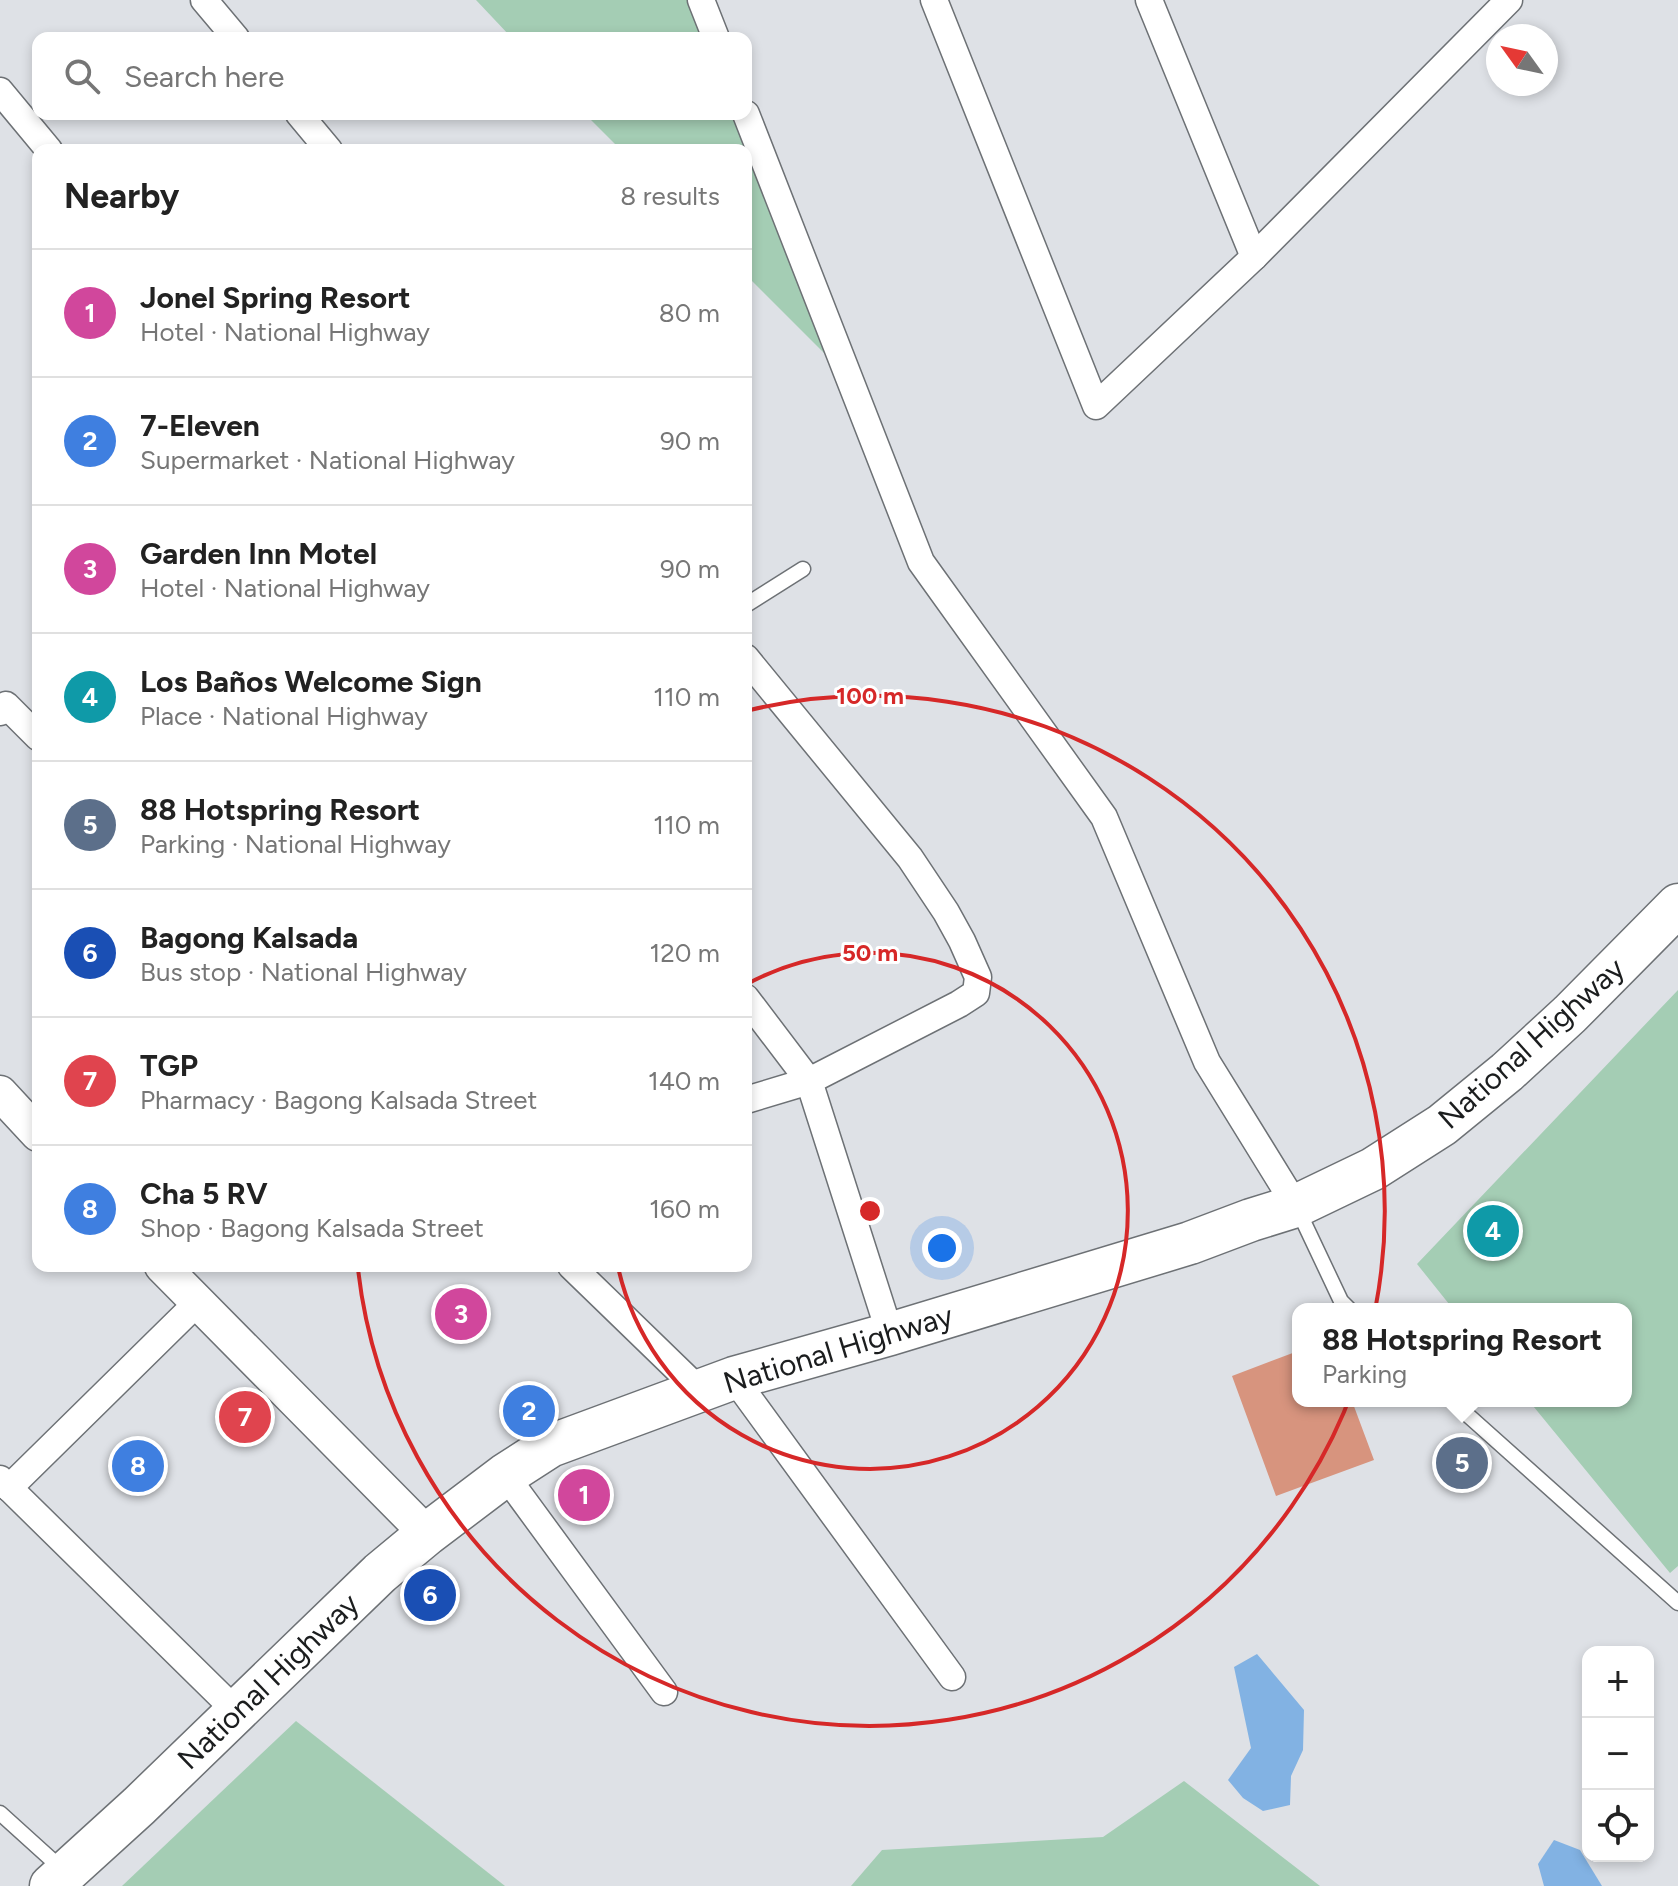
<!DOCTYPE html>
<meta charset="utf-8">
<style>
body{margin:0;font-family:Figtree,sans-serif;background:#f2f2f2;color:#222}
.controls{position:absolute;right:24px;bottom:24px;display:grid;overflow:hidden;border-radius:16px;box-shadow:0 4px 12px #0003}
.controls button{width:72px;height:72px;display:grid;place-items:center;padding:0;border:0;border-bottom:2px solid #e0e0e0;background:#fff;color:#222;font:40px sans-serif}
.compass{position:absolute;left:1486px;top:24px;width:72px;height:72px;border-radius:50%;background:#fff;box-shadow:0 4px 12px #0003;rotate:303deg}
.you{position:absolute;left:942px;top:1248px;width:28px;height:28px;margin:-20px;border:6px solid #fff;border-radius:50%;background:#1a73e8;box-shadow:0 0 0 12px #1a73e833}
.badge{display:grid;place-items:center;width:52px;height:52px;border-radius:50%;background:#b45309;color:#fff;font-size:26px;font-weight:700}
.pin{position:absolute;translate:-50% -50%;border:4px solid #fff;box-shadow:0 2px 8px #0006}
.popup{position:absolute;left:1292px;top:1303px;width:340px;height:104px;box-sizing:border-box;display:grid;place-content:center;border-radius:16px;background:#fff;filter:drop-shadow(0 2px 6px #0005);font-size:26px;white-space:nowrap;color:#767676}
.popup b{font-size:30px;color:#222}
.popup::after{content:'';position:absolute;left:50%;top:100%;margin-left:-16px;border:16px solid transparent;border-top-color:#fff}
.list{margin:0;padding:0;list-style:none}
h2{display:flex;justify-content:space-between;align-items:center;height:104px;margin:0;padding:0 32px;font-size:34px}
h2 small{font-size:26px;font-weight:400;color:#767676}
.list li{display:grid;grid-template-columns:52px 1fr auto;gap:24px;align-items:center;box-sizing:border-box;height:128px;padding:0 32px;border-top:2px solid #e0e0e0}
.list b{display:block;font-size:30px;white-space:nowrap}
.list p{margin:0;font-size:26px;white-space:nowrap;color:#767676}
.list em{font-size:26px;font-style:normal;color:#767676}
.icon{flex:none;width:44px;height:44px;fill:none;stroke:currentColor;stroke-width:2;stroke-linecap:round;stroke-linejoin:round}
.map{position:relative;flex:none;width:1678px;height:1886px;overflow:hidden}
.search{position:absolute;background:#fff;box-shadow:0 4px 12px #0003;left:32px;top:32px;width:720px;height:88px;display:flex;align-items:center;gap:20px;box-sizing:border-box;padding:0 28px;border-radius:16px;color:#767676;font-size:30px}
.panel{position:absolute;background:#fff;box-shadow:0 4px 12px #0003;left:32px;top:144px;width:720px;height:1128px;border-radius:16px}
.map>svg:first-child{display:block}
</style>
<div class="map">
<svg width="1678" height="1886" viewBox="0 0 1678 1886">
<rect width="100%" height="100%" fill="#dee1e6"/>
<g fill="#a4cdb4">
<path d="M476,0H687L702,38H512Z"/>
<path d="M585,114H734L839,368L746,275V150H621Z"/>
<path d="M1678,990V1566L1670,1573L1529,1401H1626V1309H1453L1417,1264Z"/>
<path d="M296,1721L505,1886H122Z"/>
<path d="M1184,1781L1320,1886H851L882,1850L1103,1837Z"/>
</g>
<g fill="#82b2e3">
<path d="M1257,1654L1304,1710L1303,1750L1291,1776L1290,1805L1263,1811L1243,1798L1228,1780L1251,1748L1234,1667Z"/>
<path d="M1554,1840L1580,1850L1602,1886H1544L1538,1864Z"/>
</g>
<path fill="#d7947e" d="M1298,1351V1401H1352L1374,1460L1276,1496L1232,1376Z"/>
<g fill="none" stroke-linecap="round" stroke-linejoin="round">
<defs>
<g id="service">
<path d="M746,605L803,569"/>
<path d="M1298,1210L1341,1301L1349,1309"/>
<path d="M1452,1401L1678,1603"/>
<path d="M0,1813L63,1870"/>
</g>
<g id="minor">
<path d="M204,0L236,38"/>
<path d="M701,0L716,38"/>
<path d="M934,0L1096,406L1254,257L1509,0"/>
<path d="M1149,0L1254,257"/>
<path d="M0,91L49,150"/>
<path d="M299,114L329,150"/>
<path d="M746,114L921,562L1104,817L1207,1062L1296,1206"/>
<path d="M746,658L910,858L946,912L962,941L978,977L976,993L959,1004L809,1081L746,1100"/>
<path d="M0,712L6,705L38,737"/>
<path d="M746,998L809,1081L890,1334"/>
<path d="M571,1266L700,1391"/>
<path d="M734,1378L952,1677"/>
<path d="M505,1475L664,1692"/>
<path d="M0,1479L237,1712"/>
<path d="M9,1488L197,1303"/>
</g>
<g id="tertiary">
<path d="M0,1093L38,1134"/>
<path d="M162,1266L427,1534"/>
</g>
<path id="primary" d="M51,1886L139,1806L380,1573L427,1534L505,1475L550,1446L734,1378L890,1334L1190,1243L1251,1220L1296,1206L1373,1169L1442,1125L1507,1072L1570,1014L1678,905"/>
</defs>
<use href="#service" stroke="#6d7175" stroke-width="17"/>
<use href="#minor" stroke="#6d7175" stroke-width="29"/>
<use href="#tertiary" stroke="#6d7175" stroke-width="37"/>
<use href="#primary" stroke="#6d7175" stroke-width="45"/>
<use href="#service" stroke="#fff" stroke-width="14"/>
<use href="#minor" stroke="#fff" stroke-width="26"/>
<use href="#tertiary" stroke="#fff" stroke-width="34"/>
<use href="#primary" stroke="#fff" stroke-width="42"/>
</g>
<g fill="none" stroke="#d62828" stroke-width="4">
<path d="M747 984A258 258 0 1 1 618 1267"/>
<path d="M750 710A515 515 0 1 1 358 1269"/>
</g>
<g text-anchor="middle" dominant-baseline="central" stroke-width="6" stroke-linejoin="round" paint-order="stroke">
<g font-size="30" fill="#1b1d1e" stroke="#fff">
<text transform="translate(1531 1043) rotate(-42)">National Highway</text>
<text transform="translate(838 1349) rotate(-17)">National Highway</text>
<text transform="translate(268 1681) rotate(-44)">National Highway</text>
</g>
</g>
<circle cx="870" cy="1211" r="12" fill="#d62828" stroke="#fff" stroke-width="4"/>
<g font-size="24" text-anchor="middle" font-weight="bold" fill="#d62828" stroke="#fff" stroke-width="6" stroke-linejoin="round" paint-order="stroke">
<text x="870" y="704">100 m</text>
<text x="870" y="961">50 m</text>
</g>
</svg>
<div class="controls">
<button>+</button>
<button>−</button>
<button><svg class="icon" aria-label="locate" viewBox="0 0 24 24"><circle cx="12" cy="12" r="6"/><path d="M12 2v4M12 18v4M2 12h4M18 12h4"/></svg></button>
</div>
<svg class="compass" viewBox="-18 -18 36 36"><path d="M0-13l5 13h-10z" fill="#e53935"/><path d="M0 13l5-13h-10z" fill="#767676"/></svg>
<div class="you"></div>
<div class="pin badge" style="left:584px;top:1495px;background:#d1479c">1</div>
<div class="pin badge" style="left:529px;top:1411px;background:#3f7fe0">2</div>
<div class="pin badge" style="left:461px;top:1314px;background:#d1479c">3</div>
<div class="pin badge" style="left:1493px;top:1231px;background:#0f9aa8">4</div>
<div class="pin badge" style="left:1462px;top:1463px;background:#5c6f8a">5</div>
<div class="popup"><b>88 Hotspring Resort</b>Parking</div>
<div class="pin badge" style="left:430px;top:1595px;background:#1a4fb4">6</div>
<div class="pin badge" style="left:245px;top:1417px;background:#e0444e">7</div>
<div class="pin badge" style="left:138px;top:1466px;background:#3f7fe0">8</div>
<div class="search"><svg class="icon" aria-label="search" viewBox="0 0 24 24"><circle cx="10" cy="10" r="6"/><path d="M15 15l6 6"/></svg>Search here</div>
<section class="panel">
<h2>Nearby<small>8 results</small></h2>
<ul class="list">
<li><span class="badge" style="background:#d1479c">1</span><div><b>Jonel Spring Resort</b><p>Hotel · National Highway</p></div><em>80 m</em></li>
<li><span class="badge" style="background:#3f7fe0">2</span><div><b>7-Eleven</b><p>Supermarket · National Highway</p></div><em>90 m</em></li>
<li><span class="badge" style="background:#d1479c">3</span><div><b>Garden Inn Motel</b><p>Hotel · National Highway</p></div><em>90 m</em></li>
<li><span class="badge" style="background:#0f9aa8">4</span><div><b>Los Baños Welcome Sign</b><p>Place · National Highway</p></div><em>110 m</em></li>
<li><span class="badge" style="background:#5c6f8a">5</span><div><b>88 Hotspring Resort</b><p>Parking · National Highway</p></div><em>110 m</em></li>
<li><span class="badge" style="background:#1a4fb4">6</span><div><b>Bagong Kalsada</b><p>Bus stop · National Highway</p></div><em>120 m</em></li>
<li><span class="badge" style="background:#e0444e">7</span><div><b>TGP</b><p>Pharmacy · Bagong Kalsada Street</p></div><em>140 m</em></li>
<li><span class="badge" style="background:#3f7fe0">8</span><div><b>Cha 5 RV</b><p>Shop · Bagong Kalsada Street</p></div><em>160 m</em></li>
</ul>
</section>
</div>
